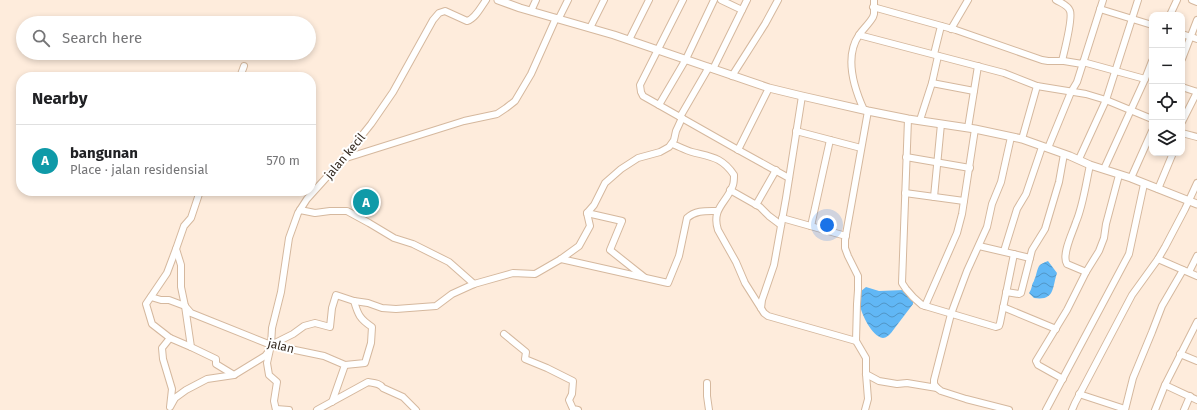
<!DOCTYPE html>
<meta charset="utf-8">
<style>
body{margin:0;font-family:"Fira Sans",sans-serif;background:#f2f2f2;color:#202124}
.controls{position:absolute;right:12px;top:12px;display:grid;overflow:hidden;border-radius:8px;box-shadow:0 2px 6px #0003}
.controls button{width:36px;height:36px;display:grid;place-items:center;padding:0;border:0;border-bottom:1px solid #e0e0e0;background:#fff;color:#202124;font:20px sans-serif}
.you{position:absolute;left:827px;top:225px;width:14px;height:14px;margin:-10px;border:3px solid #fff;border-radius:50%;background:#1a73e8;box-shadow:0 0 0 6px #1a73e833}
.badge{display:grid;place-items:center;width:26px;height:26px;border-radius:50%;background:#b45309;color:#fff;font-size:13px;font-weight:700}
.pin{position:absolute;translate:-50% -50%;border:2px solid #fff;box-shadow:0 1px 4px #0006}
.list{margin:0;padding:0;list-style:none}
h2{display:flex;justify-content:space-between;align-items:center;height:52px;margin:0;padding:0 16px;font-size:17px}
h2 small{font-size:13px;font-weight:400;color:#757577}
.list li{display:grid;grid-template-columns:26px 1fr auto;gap:12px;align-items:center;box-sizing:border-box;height:72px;padding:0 16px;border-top:1px solid #e0e0e0}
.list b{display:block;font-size:15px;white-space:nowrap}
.list p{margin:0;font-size:13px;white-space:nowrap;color:#757577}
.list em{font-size:13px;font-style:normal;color:#757577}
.icon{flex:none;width:22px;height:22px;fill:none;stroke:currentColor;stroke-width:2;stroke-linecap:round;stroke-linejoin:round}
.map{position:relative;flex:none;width:1197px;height:410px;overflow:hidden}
.search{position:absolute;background:#fff;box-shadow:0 2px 6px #0003;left:16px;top:16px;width:300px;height:44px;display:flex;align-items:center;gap:10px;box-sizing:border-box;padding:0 14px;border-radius:22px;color:#757577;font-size:15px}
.panel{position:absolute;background:#fff;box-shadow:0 2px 6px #0003;left:16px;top:72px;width:300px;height:124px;border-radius:16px}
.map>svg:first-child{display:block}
</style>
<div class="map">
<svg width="1197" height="410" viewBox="0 0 1197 410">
<defs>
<pattern id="water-waves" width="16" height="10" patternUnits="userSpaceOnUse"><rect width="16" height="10" fill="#61b7f5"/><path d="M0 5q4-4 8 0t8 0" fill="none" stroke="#5195c6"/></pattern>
</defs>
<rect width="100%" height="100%" fill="#feecdc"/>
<g fill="url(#water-waves)">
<path d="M1048,261L1057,273C1052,288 1055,301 1034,298L1029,293C1033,287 1031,285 1034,281C1035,277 1035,279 1036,275C1039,265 1038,265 1048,261Z"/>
<path d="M866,287L879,291L904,290L913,299V304L891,333C889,335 886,338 883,338C872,337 861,313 860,305C859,300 860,296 860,292Z"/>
</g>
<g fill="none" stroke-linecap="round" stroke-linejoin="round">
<defs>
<g id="minor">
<path d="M683,0L640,85L641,92L643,96L733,147L789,178"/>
<path d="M721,0L742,10"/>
<path d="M1056,0C1061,3 1068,5 1070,11C1073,19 1064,52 1062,61"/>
<path d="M1192,0L1197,2"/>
<path d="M873,7L956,30L1042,60L1048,61H1064L1082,64"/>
<path d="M1100,9L1152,25"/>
<path d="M531,11L536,0"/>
<path d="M1170,15L1177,0"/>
<path d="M559,18L568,0"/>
<path d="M590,28L604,0"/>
<path d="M951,29L968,0"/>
<path d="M1182,34L1197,39"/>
<path d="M859,35L1004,73L1037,86L1086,94L1106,100L1152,119"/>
<path d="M629,40L649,0"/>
<path d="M934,54L941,26"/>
<path d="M1182,59L1197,20"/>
<path d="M1083,62L1145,79"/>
<path d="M713,69L747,0"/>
<path d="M732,76L765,24L778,0"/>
<path d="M240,77L244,66"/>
<path d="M932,83L974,91"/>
<path d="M1182,87L1197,92"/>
<path d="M659,105L686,59L714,0"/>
<path d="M864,110C854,88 844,57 859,35C863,29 869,24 873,17L874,14V0"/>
<path d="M680,117L709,67"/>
<path d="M908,119L902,283L906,289L913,297L922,305L996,327L999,326L1000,323L1014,254"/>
<path d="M920,120L932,83L938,56"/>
<path d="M1182,122L1197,92"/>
<path d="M968,128L978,66"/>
<path d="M796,131L861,148"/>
<path d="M1182,133L1197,137"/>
<path d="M1022,139L1037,86"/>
<path d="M672,144C678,146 685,150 692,152C711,157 722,157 734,175C734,178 734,182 733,185C727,203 711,208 718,230L736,262L745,283L764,313L768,316L856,341"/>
<path d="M1048,148L1071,92L1077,82L1103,0"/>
<path d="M738,150L769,88"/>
<path d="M906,157L970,168"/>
<path d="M343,159L464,121L497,114L506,108L515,101L531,74L556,18"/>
<path d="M1079,159L1106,100L1138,0"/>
<path d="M1104,169L1145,79L1152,61"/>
<path d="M1131,178L1152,131"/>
<path d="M1158,189L1173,153"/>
<path d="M730,190L760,207L769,216L781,225"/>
<path d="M905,193L964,201"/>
<path d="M934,197L941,124"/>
<path d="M756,205L776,170"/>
<path d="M300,210L315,213L330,211H347L369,223L394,238L413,244L449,262L474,284"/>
<path d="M587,213L622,221L610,250L644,277"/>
<path d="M782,218L846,236"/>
<path d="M811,226L830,140"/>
<path d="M979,246L1030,258"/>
<path d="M1004,251L1017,209L1026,194L1042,147"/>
<path d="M561,259L668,283L679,256L687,218C696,210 706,211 717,211"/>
<path d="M1158,259L1197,276"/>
<path d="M1086,272L1067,264C1061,255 1073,232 1076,222C1083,206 1086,183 1090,165"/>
<path d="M1189,272L1197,256"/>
<path d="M1006,292L1019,294L1021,293L1032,250L1045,229L1059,182L1064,154"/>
<path d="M151,297L161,300H169L185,306"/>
<path d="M185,306L181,287V265L176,249L184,226L191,218L200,191"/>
<path d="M925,306L957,233L962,214L975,129"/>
<path d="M1003,307L1056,329"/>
<path d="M761,308L762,300L774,265L786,198L802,96"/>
<path d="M504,334L526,352L525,359L547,368L573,381L572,394L569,400L573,409L578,410"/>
<path d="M170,338L152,324L146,304L167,273L176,249"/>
<path d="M271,345L293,334L304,326L315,323L330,327L332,308L336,295L354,301L368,303L382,308L396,309L436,306L452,294L474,284L513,273L535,274L561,259L579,246L590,226L587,213L594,205L605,183L621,169L638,158L660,152L669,147L674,140L676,131L682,118"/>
<path d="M191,347L170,338L162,348L163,359L172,389L170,407L175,398L186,390L207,379L234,375"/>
<path d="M269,351L265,356L234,375L216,364V359L191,347L185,306L191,313L271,345L324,356L345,365L332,402"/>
<path d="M1180,354L1197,361"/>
<path d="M345,365L365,363L371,343L372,327C360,319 358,315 354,301"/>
<path d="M866,374L879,381L897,384L907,383L937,388L941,391L966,399L1009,410"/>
<path d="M1063,379L1038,365L1036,361L1067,310L1086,272L1099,251L1104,238L1106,224L1119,175"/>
<path d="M707,383V396L709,410"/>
<path d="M1165,385L1197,400"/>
<path d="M937,388L934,384V380L951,314L967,271L987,227L992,204L1001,182L1011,137"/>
<path d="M1079,394L1125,409"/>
<path d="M276,409L289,410"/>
<path d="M276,410L274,401L277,382L269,375L267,363L271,345L272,328L281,292L289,238L298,213L307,199L343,159L371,124L393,92L433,20L439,13L445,11L467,21C475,19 481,7 486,0"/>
<path d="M317,410L368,382C374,383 380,383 383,388L403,397L416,410"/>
<path d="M865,410L868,399L866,374V358L856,341L857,304L858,290V276L848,256L845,248V240L868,111"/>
<path d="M1046,410L1129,254L1144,184"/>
<path d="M1072,410L1075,403L1132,295L1158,259L1165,247L1185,209L1197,183"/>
<path d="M1125,410L1133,378L1152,332L1162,306L1183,270"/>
<path d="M1155,410L1165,385L1197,322"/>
<path d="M1184,410L1190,396"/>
</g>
<path id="tertiary" d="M498,0L520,8L614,35L769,88L802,96L868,111L908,119L975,129L1022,139L1070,156L1090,165L1131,178L1197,204"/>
</defs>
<use href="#minor" stroke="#d5b89e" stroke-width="8"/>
<use href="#tertiary" stroke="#d5b89e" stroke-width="9"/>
<use href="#minor" stroke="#fff" stroke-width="6"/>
<use href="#tertiary" stroke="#fff" stroke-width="7"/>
</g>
<g text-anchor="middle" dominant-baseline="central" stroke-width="4" stroke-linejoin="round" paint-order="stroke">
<g font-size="12" fill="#34291f" stroke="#fff">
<text transform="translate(345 156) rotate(-50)">jalan kecil</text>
<text transform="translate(281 346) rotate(14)">jalan</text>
</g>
</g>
</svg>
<div class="controls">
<button>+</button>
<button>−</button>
<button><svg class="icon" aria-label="locate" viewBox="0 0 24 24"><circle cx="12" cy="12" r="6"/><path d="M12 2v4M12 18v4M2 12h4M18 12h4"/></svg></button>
<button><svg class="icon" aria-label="layers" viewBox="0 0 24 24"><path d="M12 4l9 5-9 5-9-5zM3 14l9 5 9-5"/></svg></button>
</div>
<div class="you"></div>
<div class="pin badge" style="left:366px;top:202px;background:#0f9aa8">A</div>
<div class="search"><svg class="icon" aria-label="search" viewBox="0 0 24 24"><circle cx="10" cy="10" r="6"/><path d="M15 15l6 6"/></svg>Search here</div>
<section class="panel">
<h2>Nearby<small></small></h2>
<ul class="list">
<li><span class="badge" style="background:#0f9aa8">A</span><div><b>bangunan</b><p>Place · jalan residensial</p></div><em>570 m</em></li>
</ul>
</section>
</div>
